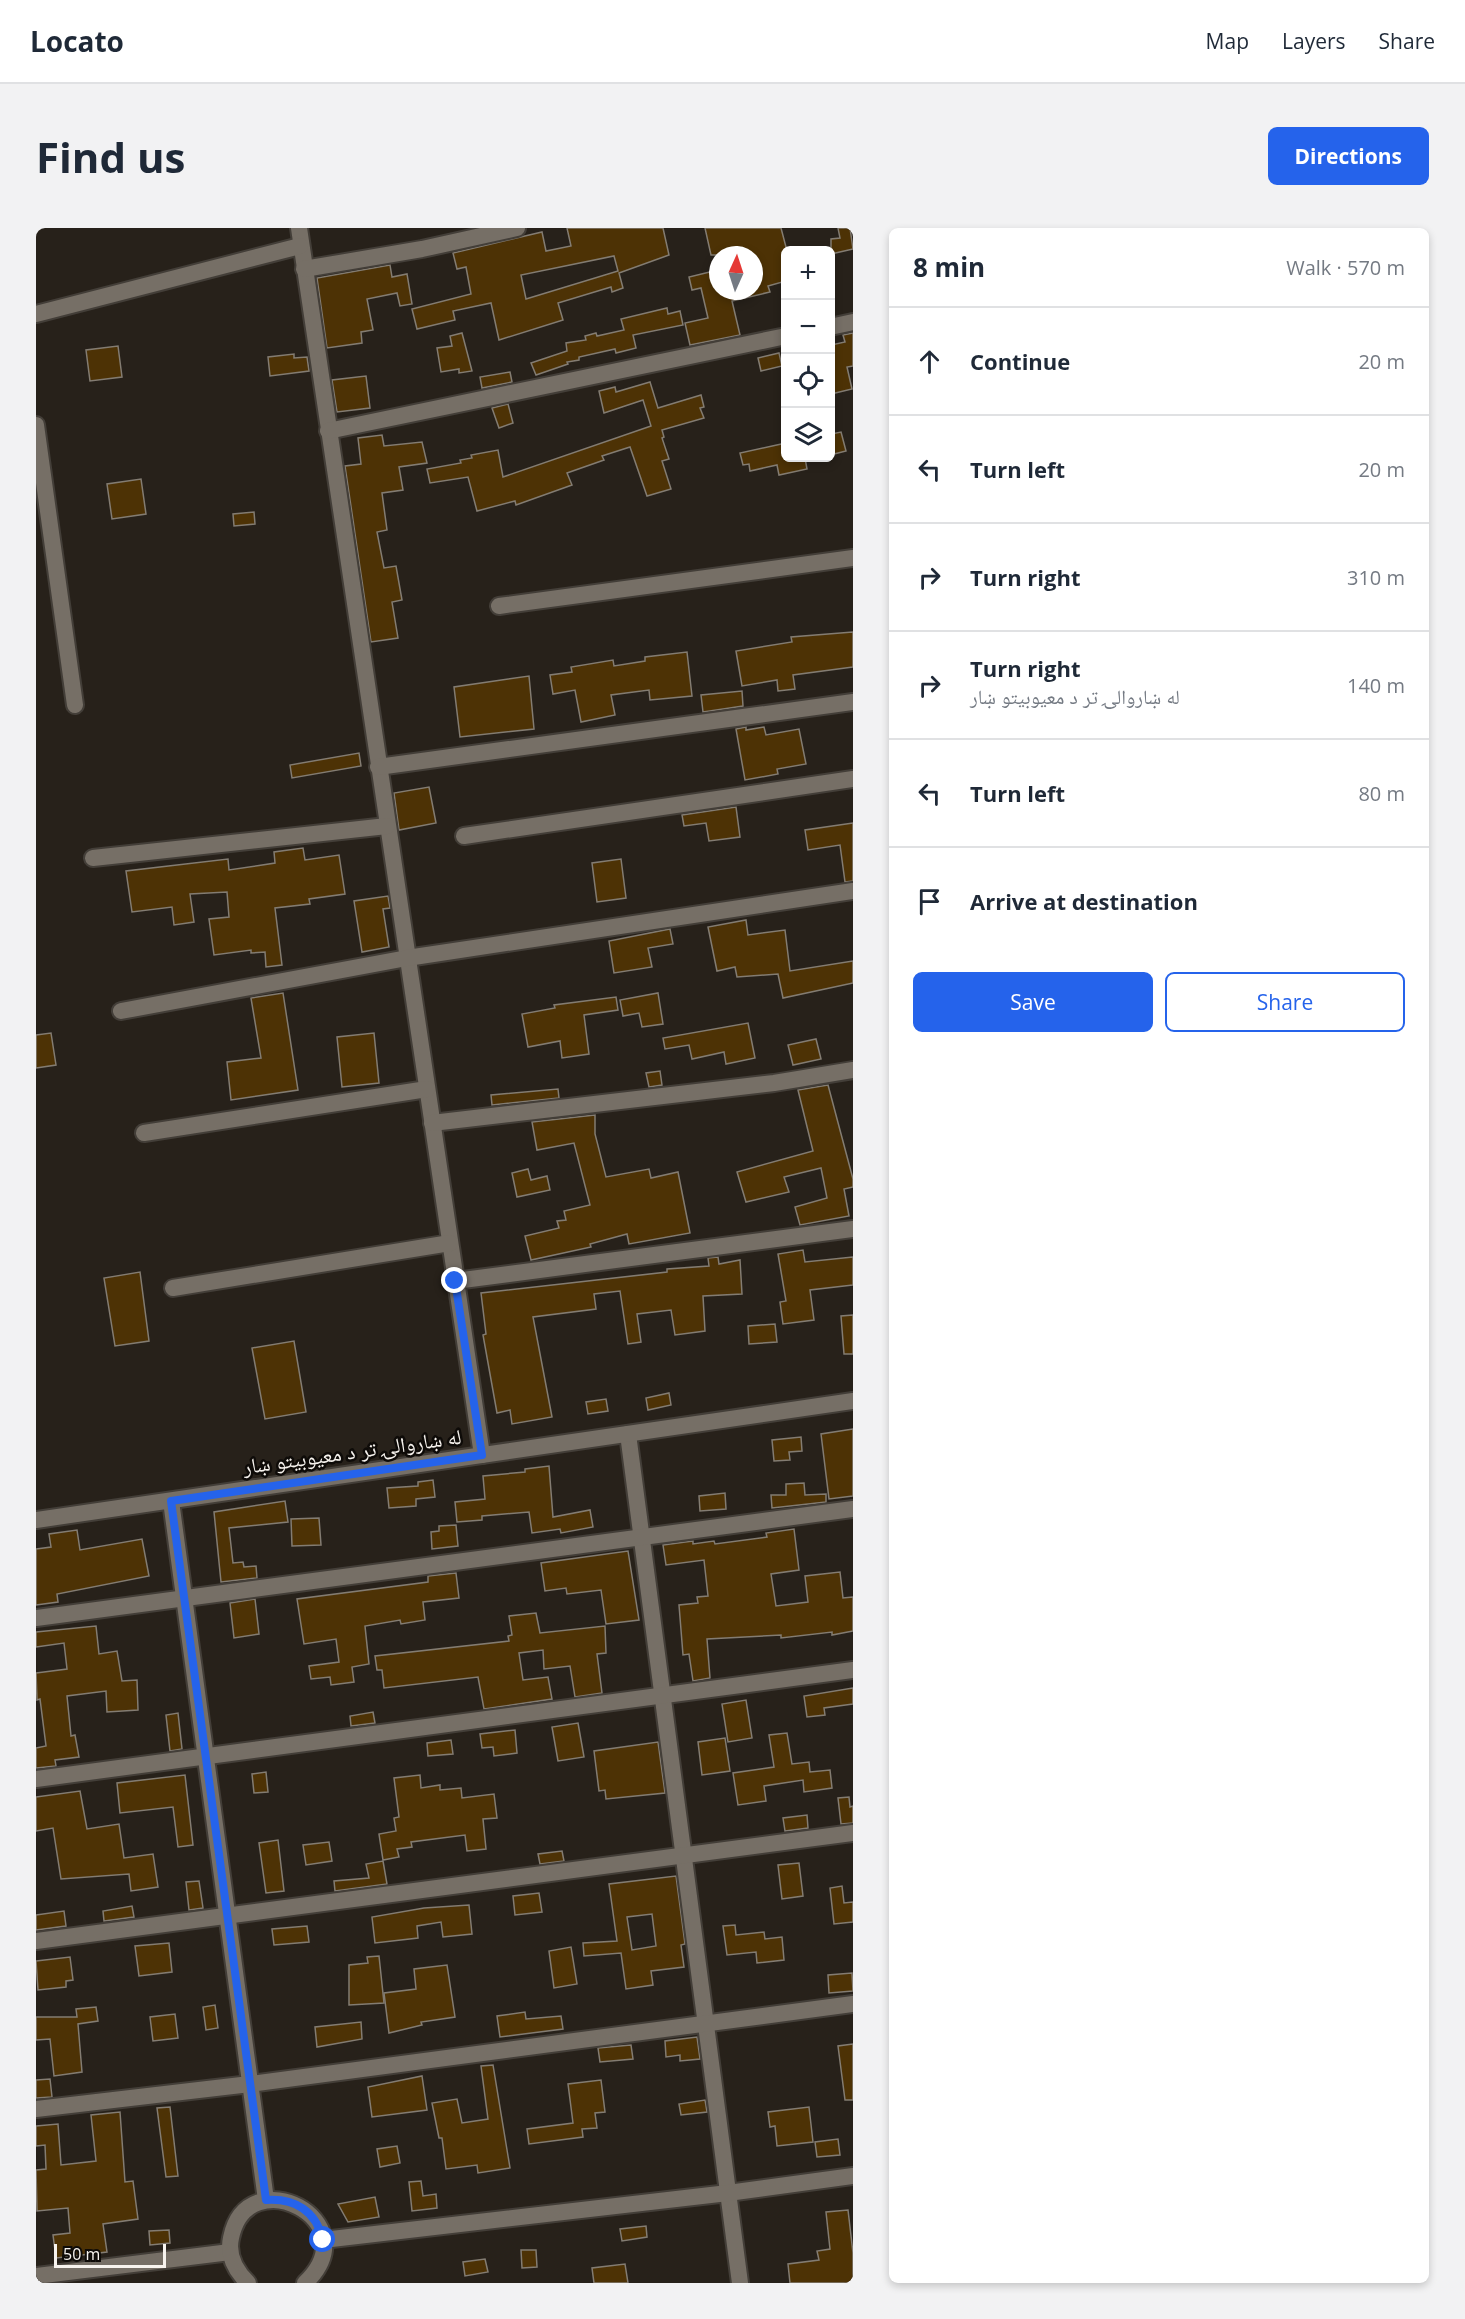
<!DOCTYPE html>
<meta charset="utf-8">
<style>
body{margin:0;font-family:"Open Sans","Noto Naskh Arabic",sans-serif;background:#f2f2f3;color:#1f2937}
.controls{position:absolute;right:18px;top:18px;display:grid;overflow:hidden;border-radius:9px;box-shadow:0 3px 9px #0003}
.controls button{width:54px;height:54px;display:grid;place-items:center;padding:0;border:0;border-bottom:2px solid #e0e1e3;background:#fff;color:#1f2937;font:30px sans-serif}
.compass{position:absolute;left:673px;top:18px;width:54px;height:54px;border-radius:50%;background:#fff;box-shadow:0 3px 9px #0003;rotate:3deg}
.scale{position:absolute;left:18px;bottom:15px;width:112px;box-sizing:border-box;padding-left:6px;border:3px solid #f7f3ee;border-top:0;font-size:16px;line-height:21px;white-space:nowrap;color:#f7f3ee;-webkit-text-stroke:4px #0e0b08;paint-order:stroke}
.stop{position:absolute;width:18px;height:18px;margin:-14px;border:4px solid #2563eb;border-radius:50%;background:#fff}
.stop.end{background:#2563eb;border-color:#fff;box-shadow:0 2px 6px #0008}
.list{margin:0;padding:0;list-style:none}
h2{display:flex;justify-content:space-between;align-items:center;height:78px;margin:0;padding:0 24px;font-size:26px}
h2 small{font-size:20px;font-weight:400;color:#747a83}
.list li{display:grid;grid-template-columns:39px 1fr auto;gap:18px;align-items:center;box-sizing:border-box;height:108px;padding:0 24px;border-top:2px solid #e0e1e3}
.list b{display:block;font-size:22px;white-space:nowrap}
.list p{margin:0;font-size:20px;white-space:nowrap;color:#747a83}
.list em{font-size:20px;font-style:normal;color:#747a83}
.actions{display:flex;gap:12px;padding:18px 24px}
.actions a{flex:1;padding:14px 0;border:2px solid #2563eb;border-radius:9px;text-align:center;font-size:21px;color:#2563eb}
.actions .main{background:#2563eb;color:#fff}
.icon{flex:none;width:33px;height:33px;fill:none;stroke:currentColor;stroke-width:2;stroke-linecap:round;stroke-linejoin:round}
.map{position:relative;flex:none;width:817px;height:2055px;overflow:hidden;border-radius:9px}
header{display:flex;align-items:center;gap:36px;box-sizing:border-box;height:84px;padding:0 30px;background:#fff;border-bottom:2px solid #e0e1e3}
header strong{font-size:28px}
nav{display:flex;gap:33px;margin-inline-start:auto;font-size:21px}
.intro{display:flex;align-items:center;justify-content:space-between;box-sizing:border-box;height:144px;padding:0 36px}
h1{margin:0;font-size:42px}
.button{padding:15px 27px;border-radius:9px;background:#2563eb;color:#fff;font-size:21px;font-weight:700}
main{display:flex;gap:36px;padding:0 36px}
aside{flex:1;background:#fff;border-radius:9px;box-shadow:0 3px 9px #0003}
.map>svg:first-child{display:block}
</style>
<header>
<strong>Locato</strong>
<nav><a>Map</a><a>Layers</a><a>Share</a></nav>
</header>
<div class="intro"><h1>Find us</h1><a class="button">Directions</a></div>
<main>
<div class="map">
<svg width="817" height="2055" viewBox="0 0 817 2055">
<rect width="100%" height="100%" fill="#27211a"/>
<g fill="#4d3205" stroke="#837c72" stroke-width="1.5" fill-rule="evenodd">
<path d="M531,0H627L633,27L583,45L587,60L576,64L575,59L522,75L527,92L463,112L455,75L417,83L419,92L381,101L376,81L435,66L430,39L421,41L417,25L506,4L510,23L535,18ZM578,28L582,43L490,71L485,47Z"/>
<path d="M669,0H745L750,19V53L732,58L734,64L696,73L704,107L654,117L649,95L672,90L665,60L656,62L653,49L682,42V63H718V27H675Z"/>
<path d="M802,0H814L817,21L795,26V11L804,10Z"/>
<path d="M354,37L356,49L371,46L376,76L364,78L361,65L331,71L337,102L325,104L326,115L291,120L281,50Z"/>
<path d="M631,80L632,86L644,83L647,97L597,107L600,120L580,125L579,121L543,129V132L531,134L532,136L500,147L495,135L531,123L530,115L550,112L549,108L560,105L561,108L588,102L585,91Z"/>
<path d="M426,105L436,143L423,145V141L405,144L401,120L416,118L414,108Z"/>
<path d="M817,105V138L811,139L816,161L795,166V117L809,114L807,107Z"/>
<path d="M82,118L86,149L54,153L50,122Z"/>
<path d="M743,125L746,138L725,143L722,130Z"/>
<path d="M258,126V130L271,129L273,143L234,148L232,129Z"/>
<path d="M474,144L476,154L446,160L444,149Z"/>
<path d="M330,148L334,180L301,184L296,152Z"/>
<path d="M614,154L622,180L665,167L668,179L664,180L668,190L626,202L628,209L626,210L633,231L626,233L635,261L611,268L594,219L566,228L568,232L531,245L536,257L480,277L479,273L441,283L432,249L394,255L391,241L425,235L424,232L436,230L435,227L462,222L467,249L615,198L607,172L568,185L563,163L579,159L580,164Z"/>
<path d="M472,176L477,195L463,200L456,180Z"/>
<path d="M805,204L810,223L798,226L795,206Z"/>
<path d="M346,207L348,218L386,214L391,235L363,239L367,262L346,265L351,302L341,304L348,340L360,338L366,372L356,374L362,410L335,414L309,238L325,236L322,210Z"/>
<path d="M750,215V230H769L771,241L743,247L741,237L714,243L713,236L707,237L704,225Z"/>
<path d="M105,251L110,286L76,291L71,256Z"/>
<path d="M218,284L219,296L198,298L197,286Z"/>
<path d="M817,404V439L757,447L759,461L742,463L741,452L706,458L700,423L756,414L755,409Z"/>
<path d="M651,424L656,468L614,472L613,462L575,467L579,487L545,494L539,462L517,466L514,447L536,444L535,439L577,432L578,438L609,433V429Z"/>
<path d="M493,448L498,501L424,509L418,459Z"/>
<path d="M706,463L707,478L667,484L665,467Z"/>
<path d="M710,499V502L728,499L730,507L763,501L770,536L741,541L742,546L709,552L700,501Z"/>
<path d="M323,525L325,538L256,550L254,537Z"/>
<path d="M393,559L400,595L363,602L358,565Z"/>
<path d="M700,579L704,609L673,613L670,595L648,598L646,587Z"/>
<path d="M817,595V653L809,654L804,617L772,622L769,602Z"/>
<path d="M267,620L269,632L303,627L309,666L273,671L274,676L239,680L246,737L230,739L229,724L215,725V722L178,727L173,691L193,689L191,664L154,666L158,694L138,697L136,679L96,684L90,643L192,631L193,642L239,635L238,624Z"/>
<path d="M585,631L590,670L561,674L556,635Z"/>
<path d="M352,668L354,680L347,681L353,719L326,724L318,673Z"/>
<path d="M710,692L712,707L749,702L754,743L817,733V755L747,770L742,746L701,749L699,739L681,743L672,699Z"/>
<path d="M634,701L637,716L612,720L616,739L578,745L573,713Z"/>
<path d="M247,765L262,862L195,872L191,834L225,830L215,770Z"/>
<path d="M622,765L627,796L606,799L603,785L587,788L584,772Z"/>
<path d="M580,769L582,782L548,787L553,826L526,830L524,813L492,819L486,786L519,780L518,777Z"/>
<path d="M712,795L719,830L690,836L688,824L656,831L653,817L629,821L627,810Z"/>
<path d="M15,805L20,837L0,840V807Z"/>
<path d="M338,805L343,855L306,859L301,809Z"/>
<path d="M780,811L785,831L757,837L752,817Z"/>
<path d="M624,843L626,857L613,859L610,845Z"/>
<path d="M792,857L817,951V959L808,961L813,988L764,997L759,979L791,970L785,940L748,949L753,964L710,974L701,944L777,923L762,862Z"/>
<path d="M522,861L523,870L456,877L455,867Z"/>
<path d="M559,887V906L570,949L613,941L615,950L642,944L654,1005L593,1016L591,1006L554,1016L555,1019L495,1032L489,1008L523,1000L521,993L530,992L528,983L554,977L538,915L501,922L496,894Z"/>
<path d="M492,941L495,952L511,948L514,962L481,969L476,945Z"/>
<path d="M767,1022L769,1034L817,1029V1057L774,1062L778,1092L747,1096L744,1074L750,1073L742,1026Z"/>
<path d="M682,1029L683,1036L704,1032L706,1066L667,1068L669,1103L639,1107L635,1082L601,1086L605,1114L592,1116L584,1063L558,1066L560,1081L497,1089L516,1189L476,1196L474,1182L461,1185L447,1107L450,1106L445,1065L631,1044V1041L673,1038L672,1030Z"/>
<path d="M104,1044L113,1113L79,1118L68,1050Z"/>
<path d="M817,1087V1126H808L805,1088Z"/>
<path d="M739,1096L741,1114L713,1116L712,1098Z"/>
<path d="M258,1113L270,1184L229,1191L216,1120Z"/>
<path d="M633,1165L635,1177L612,1182L610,1170Z"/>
<path d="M570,1171L572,1183L552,1186L550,1174Z"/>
<path d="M817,1201V1268L793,1271L785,1206Z"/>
<path d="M765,1209L766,1223L753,1224L754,1232L738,1233L736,1212Z"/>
<path d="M513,1238L517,1289L554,1282L557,1299L525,1305L524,1301L496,1305L493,1284L446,1288V1292L421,1294L419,1274L449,1271L447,1248L489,1244V1241Z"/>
<path d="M397,1252L399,1269L380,1271V1278L353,1280L351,1260L382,1258V1254Z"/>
<path d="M768,1255L769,1267L790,1266V1274L736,1280L735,1267H750V1256Z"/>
<path d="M689,1265L690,1281L664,1283L663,1268Z"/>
<path d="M249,1273L252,1294L193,1300L197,1335L207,1334L208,1339L220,1338L221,1350L185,1354L178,1284Z"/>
<path d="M283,1290L285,1317L256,1318L255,1291Z"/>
<path d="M420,1297L422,1318L396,1321L395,1304L403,1303V1298Z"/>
<path d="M758,1301L763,1342L735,1346L740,1378L772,1374L769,1348L804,1344L807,1370L817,1369V1403L796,1407V1404L745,1410V1407L671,1411L674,1450L657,1453L653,1426L647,1427L643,1377L662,1375L661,1369L672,1368L668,1332L630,1337L627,1317L657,1313V1316L678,1313L679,1316L731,1309L730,1305Z"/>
<path d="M41,1302L44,1322L106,1311L113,1348L21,1366L22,1374L0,1377V1321L15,1319L13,1306Z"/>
<path d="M592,1323L603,1392L570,1396L565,1362L531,1366L530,1360L509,1363L505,1335Z"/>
<path d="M420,1345L423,1370L387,1374L389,1392L365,1396L364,1392L329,1398L333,1436L316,1439L318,1454L295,1457L294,1449L275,1451L273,1438L303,1434L300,1411L268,1416L261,1371L392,1354V1348Z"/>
<path d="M219,1371L223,1406L198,1410L194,1375Z"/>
<path d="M500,1385L504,1405L569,1398L570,1425L561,1426L566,1465L539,1469L534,1438L508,1441L507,1422L483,1425L487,1452L512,1449L516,1471L448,1481L442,1449L348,1460L346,1442H341L339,1428L473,1413L472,1408L476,1407L473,1388Z"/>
<path d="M60,1398L63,1426L81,1423L86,1453L101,1452L102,1482L71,1484L70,1463L31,1468L35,1508L39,1507L43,1529L19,1532L20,1538L0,1540V1520L10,1518L4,1471L1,1472L0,1445L31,1441L28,1415L0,1419V1404Z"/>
<path d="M817,1460V1476L788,1480L789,1487L771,1489L768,1468Z"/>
<path d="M710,1472L716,1510L692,1514L686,1476Z"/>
<path d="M337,1484L339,1495L315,1498L314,1488Z"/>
<path d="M142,1485L146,1521L134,1523L130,1487Z"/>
<path d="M542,1495L548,1529L522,1533L516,1499Z"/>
<path d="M479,1502L481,1525L458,1528L457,1519L446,1520L444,1506Z"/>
<path d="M751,1505L756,1536L773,1534L774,1544L794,1542L796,1560L768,1564L767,1552L728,1558L730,1573L702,1577L697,1545L738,1539L733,1507Z"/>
<path d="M689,1510L694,1543L666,1547L662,1514Z"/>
<path d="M415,1512L417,1526L392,1528L391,1515Z"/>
<path d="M622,1514L629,1565L570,1571L569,1562L563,1563L558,1523Z"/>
<path d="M230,1544L232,1564L218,1565L216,1546Z"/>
<path d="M149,1547L157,1617L142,1619L137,1579L84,1585L81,1555Z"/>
<path d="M384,1547L385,1560L404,1557V1562L425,1560L426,1570L458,1566L461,1590L447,1591L450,1621L431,1623L429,1607L375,1614L376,1619L361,1621L363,1629L347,1632L343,1606L360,1603L358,1590L363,1589L358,1550Z"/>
<path d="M44,1563L51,1601L83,1596L88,1630L117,1626L122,1659L95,1663L93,1646L25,1651L17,1600L0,1603V1569Z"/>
<path d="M813,1569L814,1579L817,1578V1595L805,1596L802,1570Z"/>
<path d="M771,1587L772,1600L749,1603L747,1590Z"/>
<path d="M242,1612L248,1663L230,1665L223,1615Z"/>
<path d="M293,1614L296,1633L270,1637L267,1617Z"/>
<path d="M526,1623L528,1633L504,1636L502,1626Z"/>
<path d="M347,1633L351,1656L299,1663L298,1653L333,1650L330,1636Z"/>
<path d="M763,1635L767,1668L746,1671L742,1637Z"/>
<path d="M640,1648L649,1716L645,1717L648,1739L615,1743L617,1757L590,1761L585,1725L548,1728L547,1715L581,1713L573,1656ZM616,1686L620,1718L596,1722L591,1689Z"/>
<path d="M163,1653L167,1680L153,1682L150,1654Z"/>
<path d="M806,1658L808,1675L817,1674V1694L798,1696L794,1660Z"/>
<path d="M503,1665L506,1684L479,1687L477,1668Z"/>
<path d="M433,1677L436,1706L407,1709L405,1694L381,1698L382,1710L339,1715L336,1689L388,1680Z"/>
<path d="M96,1678L98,1689L68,1693L67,1683Z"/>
<path d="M28,1683L30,1698L0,1702V1687Z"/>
<path d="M699,1697L700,1707L728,1704L729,1711L746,1709L748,1732L721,1735L720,1724L691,1727L687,1698Z"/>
<path d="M271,1698L273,1714L238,1717L236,1701Z"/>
<path d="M133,1715L136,1744L103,1748L99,1718Z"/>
<path d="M535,1719L541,1756L518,1760L513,1723Z"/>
<path d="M343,1728L348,1775L313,1777V1737L332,1735L331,1729Z"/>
<path d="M34,1729L37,1752L30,1753V1759L2,1762L0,1733Z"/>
<path d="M411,1737L419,1789L385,1794L386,1797L353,1805L348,1765L380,1761L378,1741Z"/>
<path d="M816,1745L817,1763L793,1765L792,1747Z"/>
<path d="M179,1777L182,1800L170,1802L167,1779Z"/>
<path d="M60,1779L62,1793L42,1796L46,1844L18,1848L14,1811L0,1812V1789H41L40,1781Z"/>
<path d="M489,1784L490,1791L525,1788L527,1801L464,1809L461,1788Z"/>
<path d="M139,1786L142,1810L117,1813L114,1789Z"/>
<path d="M325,1794L326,1811L281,1819L279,1799Z"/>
<path d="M661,1809L664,1831L644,1833V1827L630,1829L629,1813Z"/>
<path d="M817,1816V1872H809L802,1818Z"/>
<path d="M595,1817L597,1831L564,1834L562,1820Z"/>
<path d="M457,1837L474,1940L442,1945L441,1937L410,1941L406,1910H403L396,1875L421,1871L426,1895L452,1891L445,1838Z"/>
<path d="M386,1848L391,1882L336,1889L332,1859Z"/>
<path d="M14,1851L16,1869L0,1870V1852Z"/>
<path d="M565,1852L569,1884L559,1885L561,1900L546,1901L547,1909L493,1916L491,1901L537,1895L532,1856Z"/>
<path d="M669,1872L671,1884L645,1887L643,1876Z"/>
<path d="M134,1879L142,1948L130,1949L121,1880Z"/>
<path d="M773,1879L777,1914L741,1918L739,1898L734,1899L732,1884Z"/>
<path d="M84,1884L89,1954L97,1953L102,1991L67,1996L71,2024L20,2030L17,2007L34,2005L32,1980L1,1983L0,1942L10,1941L9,1917L0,1918V1898L22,1896L25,1937L60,1933L55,1887Z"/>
<path d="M802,1911L804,1927L781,1929L779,1914Z"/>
<path d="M361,1918L364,1935L344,1939L341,1921Z"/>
<path d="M385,1953L387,1968L400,1966L401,1980L376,1983L373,1954Z"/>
<path d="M339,1969L343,1989L312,1994L302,1976Z"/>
<path d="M812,1982L817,2025V2055H754L752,2036L783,2032L781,2023L794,2021L790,1984Z"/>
<path d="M610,1998L611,2009L586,2013L584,2001Z"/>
<path d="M133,2002L134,2015L114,2017L113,2003Z"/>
<path d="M485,2022H500L501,2039L486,2040Z"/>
<path d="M449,2031L452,2044L429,2048L427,2034Z"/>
<path d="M589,2036L592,2055H558L556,2040Z"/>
</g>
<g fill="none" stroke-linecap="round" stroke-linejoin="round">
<defs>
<g id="minor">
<path d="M263,0L446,1227"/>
<path d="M268,41L386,21L481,0"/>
<path d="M0,86L264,18"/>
<path d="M794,99L817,94"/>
<path d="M0,197L39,477"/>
<path d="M292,203L750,108"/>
<path d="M463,378L817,330"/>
<path d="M342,539L817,474"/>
<path d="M428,608L817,551"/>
<path d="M57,630L351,598"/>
<path d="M85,783L371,730L817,663"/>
<path d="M396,895L738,855L817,842"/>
<path d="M108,905L391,861"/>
<path d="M419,1053L817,1001"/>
<path d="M137,1060L414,1015"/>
<path d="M592,1206L704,2055"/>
<path d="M135,1273L230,1972"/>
<path d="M0,1292L817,1173"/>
<path d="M0,1390L817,1281"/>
<path d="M0,1551L817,1442"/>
<path d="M0,1713L817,1605"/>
<path d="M0,1881L214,1856L817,1776"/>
<path d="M287,2012L692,1965L817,1948"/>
<path d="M0,2048L194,2024"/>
<path d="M212,2055C200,2043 191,2028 195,2010C211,1930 335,1992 269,2055"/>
</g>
</defs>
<use href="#minor" stroke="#433e38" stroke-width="20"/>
<use href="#minor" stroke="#766f66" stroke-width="16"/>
</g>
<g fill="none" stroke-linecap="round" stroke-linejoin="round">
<path stroke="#2563eb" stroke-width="8" d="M287,2012C280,1983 259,1970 230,1972L135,1273L446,1227L419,1053"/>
</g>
<g text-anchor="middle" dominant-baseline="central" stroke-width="5" stroke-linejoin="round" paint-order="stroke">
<g font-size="21" fill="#f7f3ee" stroke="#0e0b08">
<text transform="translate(316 1223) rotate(-8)">له ښاروالۍ تر د معیوبیتو ښار</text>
</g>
</g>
</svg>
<div class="controls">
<button>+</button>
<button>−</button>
<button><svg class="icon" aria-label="locate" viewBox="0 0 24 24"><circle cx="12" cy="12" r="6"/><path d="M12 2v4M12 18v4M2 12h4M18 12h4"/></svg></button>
<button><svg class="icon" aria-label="layers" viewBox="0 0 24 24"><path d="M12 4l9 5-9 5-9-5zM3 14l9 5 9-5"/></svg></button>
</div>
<svg class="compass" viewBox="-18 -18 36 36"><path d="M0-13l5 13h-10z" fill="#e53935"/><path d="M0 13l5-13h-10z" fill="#747a83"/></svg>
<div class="scale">50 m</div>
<div class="stop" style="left:287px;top:2012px"></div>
<div class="stop end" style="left:419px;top:1053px"></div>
</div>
<aside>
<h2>8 min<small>Walk · 570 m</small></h2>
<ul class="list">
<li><svg class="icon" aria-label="ahead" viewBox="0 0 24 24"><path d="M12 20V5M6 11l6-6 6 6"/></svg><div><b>Continue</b></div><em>20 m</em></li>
<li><svg class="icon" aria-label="left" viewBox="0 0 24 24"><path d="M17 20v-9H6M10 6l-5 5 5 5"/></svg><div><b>Turn left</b></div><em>20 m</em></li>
<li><svg class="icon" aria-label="right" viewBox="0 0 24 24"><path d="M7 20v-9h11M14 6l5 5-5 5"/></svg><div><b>Turn right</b></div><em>310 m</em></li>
<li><svg class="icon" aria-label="right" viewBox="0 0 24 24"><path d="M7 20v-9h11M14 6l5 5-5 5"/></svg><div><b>Turn right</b><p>له ښاروالۍ تر د معیوبیتو ښار</p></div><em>140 m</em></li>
<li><svg class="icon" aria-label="left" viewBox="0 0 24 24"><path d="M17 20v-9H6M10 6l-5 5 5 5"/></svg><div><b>Turn left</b></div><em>80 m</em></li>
<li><svg class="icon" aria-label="arrive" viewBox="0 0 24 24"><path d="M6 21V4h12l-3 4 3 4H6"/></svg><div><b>Arrive at destination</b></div></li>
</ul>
<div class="actions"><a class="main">Save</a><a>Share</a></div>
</aside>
</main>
